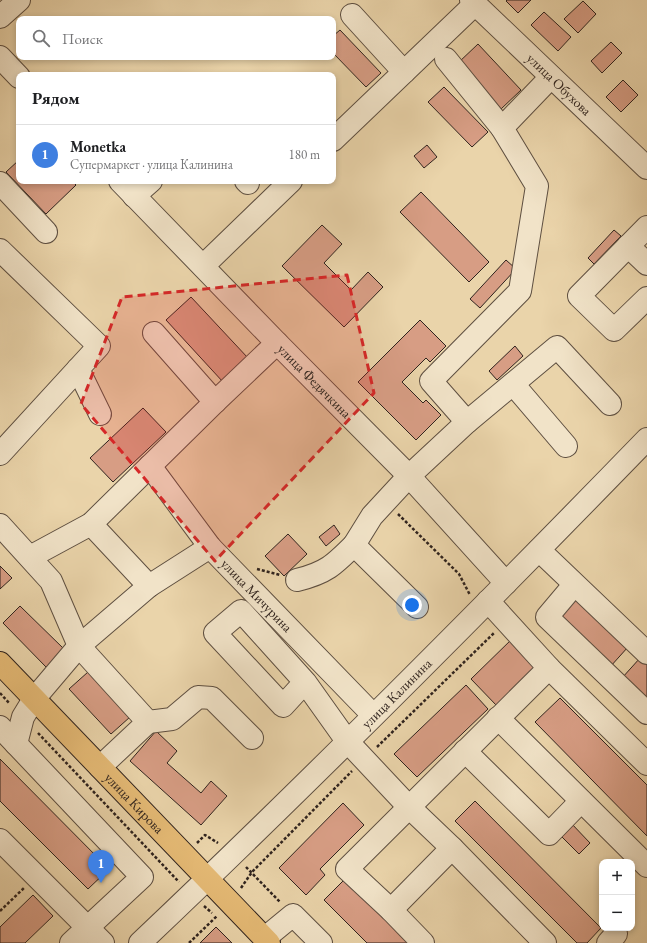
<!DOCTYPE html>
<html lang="ru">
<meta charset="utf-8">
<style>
body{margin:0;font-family:"EB Garamond",serif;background:#f6f6f6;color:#202124}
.controls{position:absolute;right:12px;bottom:12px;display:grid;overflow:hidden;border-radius:8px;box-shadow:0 2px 6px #0003}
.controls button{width:36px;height:36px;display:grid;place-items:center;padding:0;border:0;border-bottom:1px solid #e0e0e0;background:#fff;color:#202124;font:20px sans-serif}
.you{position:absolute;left:412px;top:605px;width:14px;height:14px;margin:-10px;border:3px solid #fff;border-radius:50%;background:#1a73e8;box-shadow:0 0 0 6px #1a73e833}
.badge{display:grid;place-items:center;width:26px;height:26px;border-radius:50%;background:#8f2418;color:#fff;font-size:13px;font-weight:700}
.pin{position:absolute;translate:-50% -33px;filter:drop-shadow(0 1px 2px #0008)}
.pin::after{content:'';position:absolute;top:21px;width:14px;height:12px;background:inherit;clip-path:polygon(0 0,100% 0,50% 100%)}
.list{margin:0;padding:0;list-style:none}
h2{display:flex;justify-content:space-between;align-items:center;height:52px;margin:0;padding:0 16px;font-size:17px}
h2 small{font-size:13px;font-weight:400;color:#757577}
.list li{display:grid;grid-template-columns:26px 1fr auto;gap:12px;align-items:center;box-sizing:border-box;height:60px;padding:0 16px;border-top:1px solid #e0e0e0}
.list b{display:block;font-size:15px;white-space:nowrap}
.list p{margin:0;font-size:13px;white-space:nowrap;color:#757577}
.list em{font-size:13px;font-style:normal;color:#757577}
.icon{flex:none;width:22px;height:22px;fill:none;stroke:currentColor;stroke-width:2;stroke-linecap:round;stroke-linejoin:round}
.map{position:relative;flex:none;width:647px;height:943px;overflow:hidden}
.search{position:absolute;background:#fff;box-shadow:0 2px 6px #0003;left:16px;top:16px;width:320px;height:44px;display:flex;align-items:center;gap:10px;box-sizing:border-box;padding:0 14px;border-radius:8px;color:#757577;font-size:15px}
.panel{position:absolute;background:#fff;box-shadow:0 2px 6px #0003;left:16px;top:72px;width:320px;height:112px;border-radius:8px}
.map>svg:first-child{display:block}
</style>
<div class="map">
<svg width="647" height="943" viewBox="0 0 647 943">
<rect width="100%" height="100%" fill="#ead4aa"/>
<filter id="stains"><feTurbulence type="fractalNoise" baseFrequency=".005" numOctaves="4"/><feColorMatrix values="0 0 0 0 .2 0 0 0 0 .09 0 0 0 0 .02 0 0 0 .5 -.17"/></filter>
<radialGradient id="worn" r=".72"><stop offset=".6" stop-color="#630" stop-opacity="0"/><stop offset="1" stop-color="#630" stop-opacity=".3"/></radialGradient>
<g fill="#d79d84" stroke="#2f231e">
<path d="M507,0H531L518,13L506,1Z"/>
<path d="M583,1L596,14L578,33L564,19Z"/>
<path d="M544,12L571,37L558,51L531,25Z"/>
<path d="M340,30L381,73L366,87L333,53V36Z"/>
<path d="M611,42L622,53L602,73L591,61Z"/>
<path d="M478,44L521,90L501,109L458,63Z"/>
<path d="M623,80L638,95L621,112L606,97Z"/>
<path d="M444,87L488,132L472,147L428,102Z"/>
<path d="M427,145L437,157L424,168L414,156Z"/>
<path d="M19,160V181H72L76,185L46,214L6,172Z"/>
<path d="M421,192L489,262L469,282L400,212Z"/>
<path d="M322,225L342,244L324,263L351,290L368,272L383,287L344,327L282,266Z"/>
<path d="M614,230L621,236L594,264L588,258Z"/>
<path d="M506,260L516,269L480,308L470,299Z"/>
<path d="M191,297L248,358L223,382L166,320Z"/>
<path d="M420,320L446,346L430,362L426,358L402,382L423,403L426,400L441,415L416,440L358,382Z"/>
<path d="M515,346L523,356L497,380L489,371Z"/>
<path d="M143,408L166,432L113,482L90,458Z"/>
<path d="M334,525L340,534L326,546L319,537Z"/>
<path d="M288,534L307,554L284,576L265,556Z"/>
<path d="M0,566L12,578L0,589Z"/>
<path d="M576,599L628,647L610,667L557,619Z"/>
<path d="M20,606L64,649L46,667L3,623Z"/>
<path d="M513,638L540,664L497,706L471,679Z"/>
<path d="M640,658L647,665V702L622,678Z"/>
<path d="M88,672L130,717L111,734L69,689Z"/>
<path d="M466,685L488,709L417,777L394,754Z"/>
<path d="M560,698L647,785V836L535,722Z"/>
<path d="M156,731L177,751L167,763L201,793L211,781L227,796L201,825L130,761Z"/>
<path d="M0,759L109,869L88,889L0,801Z"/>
<path d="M475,801L601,928L587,943H577L455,821Z"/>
<path d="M343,803L364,825L320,869L325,875L306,895L279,868Z"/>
<path d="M570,822L590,843L579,854L558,833Z"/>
<path d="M345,879L408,943H367L324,900Z"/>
<path d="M33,895L53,916L25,943H0V927Z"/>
<path d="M216,927L232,943H200Z"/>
</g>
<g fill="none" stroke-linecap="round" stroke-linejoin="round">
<defs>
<g id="minor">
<path id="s1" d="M471,0L647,168"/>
<path d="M352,15L404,72"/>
<path d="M0,17L19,0"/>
<path d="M0,57L19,77"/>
<path d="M446,59L502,128"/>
<path d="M333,140L475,4"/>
<path id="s2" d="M120,181L277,343L409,476L506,583"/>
<path d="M246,181L248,183"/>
<path d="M0,183L46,232"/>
<path d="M134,196L151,181"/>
<path d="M647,227L579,296L614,330L647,298"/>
<path d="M628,246L647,264"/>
<path d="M0,250L99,346L0,454"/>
<path d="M203,266L291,181"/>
<path d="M154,333L215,402"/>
<path d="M78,369L100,414"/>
<path d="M513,384L566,446"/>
<path d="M467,422L431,381L520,291L537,186L502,128L551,77"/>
<path id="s3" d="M150,466L210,547L373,715"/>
<path d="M91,524L149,586"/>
<path d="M0,525L51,581L79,646L148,722L172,719L198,697L212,698L252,738"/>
<path d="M539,550L647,653"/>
<path d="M30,557L91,524L215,402L277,343"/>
<path d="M297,580C326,573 334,565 354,545"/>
<path d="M574,585L547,617L647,713"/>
<path d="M417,607L354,545L372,516L409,476L467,422L557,347L610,404"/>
<path d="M549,668L647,764"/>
<path d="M305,682L283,706L215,633L241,611L305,682L347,741L408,806L452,848L545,943"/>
<path d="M498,718L647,866"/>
<path d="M0,727L142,877L71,943"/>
<path d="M16,744L23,717L34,699L79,646L149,586L210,547"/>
<path d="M465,751L549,834L581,801"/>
<path d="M100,767L148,722"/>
<path d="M0,840L103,943"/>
<path d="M391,910L452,848"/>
<path d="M265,938L293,915L321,943"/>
<path id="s4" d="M140,943C313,779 481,610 647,439"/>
<path d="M423,943L391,910L347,869L549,668L488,601"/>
<path d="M608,943L616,934"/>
</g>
<g id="major">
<path id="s5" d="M0,663L269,943"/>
</g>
</defs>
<use href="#minor" stroke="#5e4f41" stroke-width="24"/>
<use href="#major" stroke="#2f231e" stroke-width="24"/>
<g stroke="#2f231e" stroke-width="2.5" stroke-dasharray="3 2" stroke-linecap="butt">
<path d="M398,514L459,574L470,595"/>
<path d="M257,569L280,575"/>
<path d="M0,693L9,703"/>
<path d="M38,733L179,882"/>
<path d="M377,747L494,633"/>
<path d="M197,843L205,835L218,843"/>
<path d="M246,867L280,902"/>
<path d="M241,888L252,872L352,771"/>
<path d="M204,906L212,913"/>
<path d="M0,911L24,888"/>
<path d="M189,943L217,916"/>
</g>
<use href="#minor" stroke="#f1e3c8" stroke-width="22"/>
<use href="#major" stroke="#e5ba75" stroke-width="22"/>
</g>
<path fill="#d62828" fill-opacity="0.2" stroke="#d62828" stroke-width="3" stroke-dasharray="8 5" stroke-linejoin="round" d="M347,275L374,393L215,561L81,404L122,297Z"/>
<g text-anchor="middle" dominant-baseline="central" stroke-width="4" stroke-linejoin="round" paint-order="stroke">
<g font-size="14" fill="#2f231e" stroke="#f1e3c8">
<text stroke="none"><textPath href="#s1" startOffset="122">улица Обухова</textPath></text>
<text stroke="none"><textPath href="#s2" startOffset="279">улица Федячкина</textPath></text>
<text stroke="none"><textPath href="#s3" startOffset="168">улица Мичурина</textPath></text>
<text stroke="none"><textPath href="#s4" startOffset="358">улица Калинина</textPath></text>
<text stroke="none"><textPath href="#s5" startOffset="194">улица Кирова</textPath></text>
</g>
</g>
<rect width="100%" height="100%" filter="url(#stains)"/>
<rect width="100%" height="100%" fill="url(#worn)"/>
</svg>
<div class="controls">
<button>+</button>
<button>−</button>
</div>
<div class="you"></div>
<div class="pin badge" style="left:101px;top:883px;background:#3f7fe0">1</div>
<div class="search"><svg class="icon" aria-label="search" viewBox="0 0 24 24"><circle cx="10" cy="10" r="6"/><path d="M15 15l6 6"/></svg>Поиск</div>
<section class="panel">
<h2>Рядом<small></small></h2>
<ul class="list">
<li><span class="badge" style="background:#3f7fe0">1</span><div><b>Monetka</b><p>Супермаркет · улица Калинина</p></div><em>180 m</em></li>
</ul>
</section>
</div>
